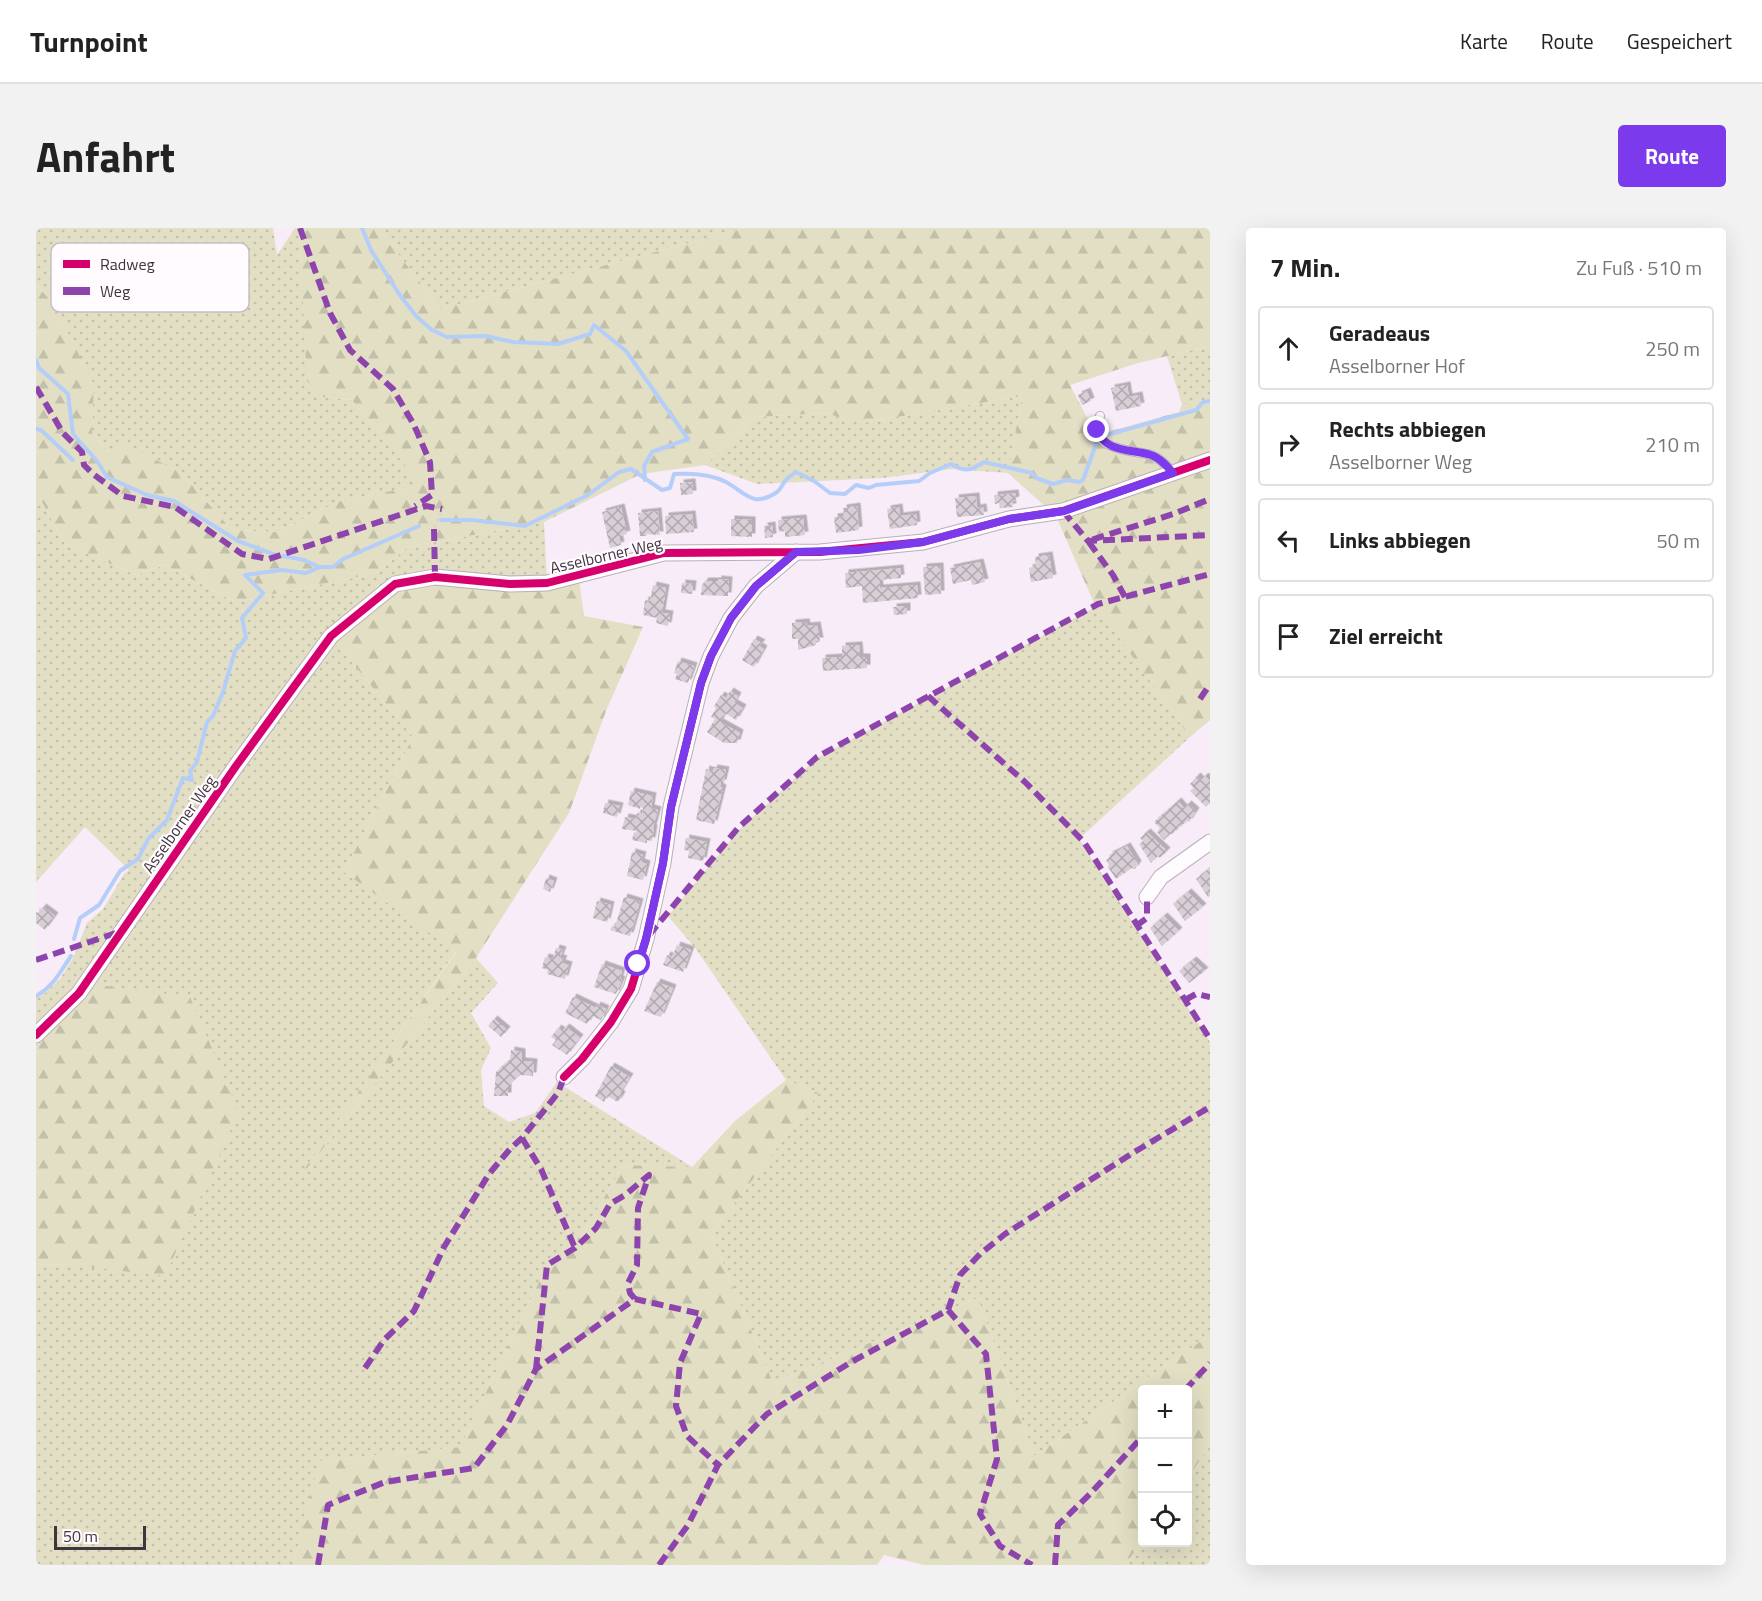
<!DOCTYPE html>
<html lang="de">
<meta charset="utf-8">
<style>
body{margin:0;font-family:"Titillium Web",sans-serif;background:#f2f2f2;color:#222}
.controls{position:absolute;right:18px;bottom:18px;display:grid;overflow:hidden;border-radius:6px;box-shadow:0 6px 24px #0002}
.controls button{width:54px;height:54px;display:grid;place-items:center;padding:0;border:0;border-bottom:2px solid #e0e0e0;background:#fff;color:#222;font:30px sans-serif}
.scale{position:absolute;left:18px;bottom:15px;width:92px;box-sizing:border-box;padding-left:6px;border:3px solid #3e363e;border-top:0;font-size:16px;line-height:21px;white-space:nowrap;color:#3e363e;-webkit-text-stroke:4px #fffbff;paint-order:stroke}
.stop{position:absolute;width:18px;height:18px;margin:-14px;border:4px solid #7c3aed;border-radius:50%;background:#fff}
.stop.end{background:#7c3aed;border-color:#fff;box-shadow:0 2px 6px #0008}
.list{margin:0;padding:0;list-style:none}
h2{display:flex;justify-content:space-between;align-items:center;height:78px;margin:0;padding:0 24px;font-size:26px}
h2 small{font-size:20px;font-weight:400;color:#767676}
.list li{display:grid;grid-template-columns:39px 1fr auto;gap:18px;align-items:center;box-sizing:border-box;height:84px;margin:0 12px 12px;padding:0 12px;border:2px solid #e0e0e0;border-radius:6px}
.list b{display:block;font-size:22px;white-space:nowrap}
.list p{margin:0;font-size:20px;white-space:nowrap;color:#767676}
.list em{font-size:20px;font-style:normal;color:#767676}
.icon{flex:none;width:33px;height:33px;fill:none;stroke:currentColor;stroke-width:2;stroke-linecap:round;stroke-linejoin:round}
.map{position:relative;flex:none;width:1174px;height:1337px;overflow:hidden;border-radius:6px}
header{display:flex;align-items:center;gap:36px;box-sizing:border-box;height:84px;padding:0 30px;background:#fff;border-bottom:2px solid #e0e0e0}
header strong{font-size:28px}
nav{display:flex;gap:33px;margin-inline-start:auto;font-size:21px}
.intro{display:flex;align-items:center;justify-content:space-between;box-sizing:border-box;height:144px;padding:0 36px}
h1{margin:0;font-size:42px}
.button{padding:15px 27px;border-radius:6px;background:#7c3aed;color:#fff;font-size:21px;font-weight:700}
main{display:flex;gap:36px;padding:0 36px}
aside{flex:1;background:#fff;border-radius:6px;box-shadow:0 6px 24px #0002}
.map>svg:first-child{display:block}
</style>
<header>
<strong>Turnpoint</strong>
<nav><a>Karte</a><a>Route</a><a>Gespeichert</a></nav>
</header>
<div class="intro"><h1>Anfahrt</h1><a class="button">Route</a></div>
<main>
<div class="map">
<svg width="1174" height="1337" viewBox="0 0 1174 1337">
<defs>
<pattern id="grass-dots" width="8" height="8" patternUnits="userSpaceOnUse" patternTransform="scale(1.5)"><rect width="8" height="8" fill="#e2dfc4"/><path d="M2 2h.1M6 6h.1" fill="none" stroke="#c3c0a9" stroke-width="1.8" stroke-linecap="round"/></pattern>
<pattern id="forest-firs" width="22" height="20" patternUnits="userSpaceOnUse" patternTransform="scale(1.5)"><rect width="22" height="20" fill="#e2dfc4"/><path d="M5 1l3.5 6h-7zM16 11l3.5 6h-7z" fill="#c3c0a9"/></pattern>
<pattern id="building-cross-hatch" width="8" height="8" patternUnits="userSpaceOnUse" patternTransform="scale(1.5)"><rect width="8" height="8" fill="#d7ced6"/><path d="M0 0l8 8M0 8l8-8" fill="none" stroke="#b0a8af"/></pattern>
<filter id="shadow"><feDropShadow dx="3.5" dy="-3.5" stdDeviation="0" flood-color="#0004"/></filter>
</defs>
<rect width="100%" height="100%" fill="#f7ecf7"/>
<g fill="url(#grass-dots)">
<path d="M0,0H237L241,27L259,0H263L272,153L287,169L316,172L386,257L304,273L240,304L196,302L144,244L74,226L56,204L57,156L16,74L0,57Z"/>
<path d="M342,0H709L405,81Z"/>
<path d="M1174,118V171L1146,176L1131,128Z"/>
<path d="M986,168L972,245L916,241L847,250L721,256L669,237L720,189L788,185L826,195Z"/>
<path d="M0,263L29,316L100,347L129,337L199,374L341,345L372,319L508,294L511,352L293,407L40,762L0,801V770L9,765L24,751L37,730L51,695L67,681L88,646L93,642L49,599L0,654Z"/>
<path d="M1061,378L1154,509L1043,611L1174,814V1107L998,1228L942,1070L737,1155L675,1006L783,865L750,852L660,721L632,688L704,601L781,530Z"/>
<path d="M297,411L377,509L308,644L420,723L264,949L440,730L462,755L435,785L455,820L445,842L448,878L473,894L499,885L521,854L656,939L587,937L539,1020L511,1037L424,1219L284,1233L257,1337H0V1036L35,1037L56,756Z"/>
<path d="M1174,1218V1337H1089L1106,1313V1314H1152V1249Z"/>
</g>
<g fill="url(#forest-firs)">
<path d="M263,0H342L405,81L709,0H1174V118L1102,135L1034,157L1060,207L1143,184L1146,176L1174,171V492L1154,509L1058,375L1020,288L972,245L986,168L826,195L788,185L720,189L669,237L605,246L508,294L372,319L341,345L199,374L129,337L100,347L29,316L0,263V57L16,74L58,156L56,204L73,225L89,216L144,244L196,302L240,304L304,273L385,257L316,172L287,169L271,153Z"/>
<path d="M399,351H543L548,388L607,399L570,483L533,585L440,730L256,959L420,724L308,644L377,509L297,411L359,359Z"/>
<path d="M56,756L154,769L203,884L129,1048L35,1037L0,1036V813Z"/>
<path d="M750,852L783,865L675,1006L737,1155L942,1070L998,1228L1174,1107V1218L1152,1249V1162H1106V1313L1089,1337H888L848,1327L841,1337H257L283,1233L424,1219L511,1037L539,1020L587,937L656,939L699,893Z"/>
</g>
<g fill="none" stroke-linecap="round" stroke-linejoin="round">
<g stroke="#b5cdf9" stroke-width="4">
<path d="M326,0L335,22L363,66L380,88L396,102L411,109L450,108L477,114L522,116L554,106L558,97L590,123L652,211L616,224L608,238L609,252"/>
<path d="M0,132L3,140L32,166L37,206L61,233L71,249L111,267L138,273L202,313L240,327"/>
<path d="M0,201L5,202L37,232"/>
<path d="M1074,206L1160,182L1167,174L1174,173"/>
<path d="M405,292H436L489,298L552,267L583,244L595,241L626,262L634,260L638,246C655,245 675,246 690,254C709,264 716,281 741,264C745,261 746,257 749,253C752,249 756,247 760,244L778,253L794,265L809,266L820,257L833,260L840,257L883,253L894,245L915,236C930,245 935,242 948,234L996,245L1000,250L1017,256L1031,252L1043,254L1047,252L1060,216"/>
<path d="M247,328L268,332L283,339"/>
<path d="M38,711L44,690L63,677L84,643L102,631L112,611L131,592L147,550L156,552L154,543L161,534L171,494L177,488L187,464L199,423L210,410L206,390L227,365L209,347L246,342L270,345L284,339H297L307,331L383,298"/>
<path d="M0,768C18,758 24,744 35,728"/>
</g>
</g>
<g fill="url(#building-cross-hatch)" filter="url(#shadow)">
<path d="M1091,157L1093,169L1103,167L1105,178L1080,183L1075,160Z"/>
<path d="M1051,163L1055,173L1046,177L1042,167Z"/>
<path d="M656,254L657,266L645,267L644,255Z"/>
<path d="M979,265L980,272L976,273L977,279L964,280L963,275L959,276L958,267Z"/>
<path d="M940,268L941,280L947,279L948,287L921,289L919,270Z"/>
<path d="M821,278L823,302L800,305L798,289L808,288L807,280Z"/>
<path d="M585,279L591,306L583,308L585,317L574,320L566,284Z"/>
<path d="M863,279L864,288L880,286L881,297L854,301L851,281Z"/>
<path d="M622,283L624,307L610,306L611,308H604L602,285Z"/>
<path d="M656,286L658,304L630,306L629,288Z"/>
<path d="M767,290L769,307L749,309V303L743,304L742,292Z"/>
<path d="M695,291L716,292V309L695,308Z"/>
<path d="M736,297L737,309L729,310L728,298Z"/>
<path d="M1013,327L1017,350L995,354L993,340L1000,338L999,329Z"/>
<path d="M944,334L949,354L936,357L935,352L917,356L914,340Z"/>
<path d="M904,338L905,366L889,367L887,339Z"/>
<path d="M864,340L865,350L843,352L844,360L881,357L882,370L827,375L826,358L810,360L809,345Z"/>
<path d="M682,351L693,352L692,368L665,367L666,357L669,353H682Z"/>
<path d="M646,355L657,356L656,366L645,365Z"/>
<path d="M617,357L630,360L626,385L634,386L632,398L620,395L621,390L607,387L609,372L614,373Z"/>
<path d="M871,378V386L858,387L857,379Z"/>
<path d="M770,394L771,398L781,397L784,413H780V417L762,422V411H756V395Z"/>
<path d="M718,411L726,415L723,418L728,421L718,439L706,432Z"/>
<path d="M823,417L824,429H831V440L787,443L786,430L806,429V418Z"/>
<path d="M642,433L658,438L652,455L639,451L641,446L638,445Z"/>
<path d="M694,463L702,468L698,475L707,480L700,492L689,485L684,494L704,505L701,515H688L671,504L679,491L675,489L680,480L678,478L685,467L690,470Z"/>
<path d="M678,540L690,542L687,555H685L684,559L687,560L678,596L660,592L670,541L677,543Z"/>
<path d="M1161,548L1165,552L1169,548L1174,553V575L1170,579L1154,563L1158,560L1154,556Z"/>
<path d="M595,563L617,568L615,580L622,582L617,600H618L616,613L611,612V615L596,612L598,604L601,605V603L586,601L589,589L600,591L601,585L606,586L607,580L604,579V581L592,577Z"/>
<path d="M1142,573L1148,580L1152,576L1160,583L1153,594L1150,593L1145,599L1143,597L1137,606H1134L1128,612L1121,604L1124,600L1118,594Z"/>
<path d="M569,575L584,578L581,589L567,585Z"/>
<path d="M1111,604L1131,623L1124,630L1122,628L1115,635L1103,616L1107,613L1104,610Z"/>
<path d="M650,610L671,614L667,633L652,630L653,623L648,622Z"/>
<path d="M1091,618L1102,636L1099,641L1096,640L1080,651L1072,639L1073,637L1070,632L1074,629L1073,627Z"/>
<path d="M596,624L607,627L605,634L611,636L607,652L591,648Z"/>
<path d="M1174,640V667L1172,669L1160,651Z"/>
<path d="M510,650L518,653L514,664L507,661Z"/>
<path d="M1152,664L1167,679L1149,693L1137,676Z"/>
<path d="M588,669L604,674L594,708L574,702L576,698L579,699Z"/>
<path d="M561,673L575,677L571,694L557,690Z"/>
<path d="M7,679L19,688L9,702L0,695V684L2,685Z"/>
<path d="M1128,688L1143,703L1126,718L1114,700Z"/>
<path d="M641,717L655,722L647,744L627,737L631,727L636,729Z"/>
<path d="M520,720L527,722L524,730L528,731L526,735L533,737L529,751L511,746L512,742L506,740L509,729L517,731Z"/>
<path d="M1157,732L1169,743L1153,755L1143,743Z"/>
<path d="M566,736L586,743L584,751L586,752L580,766L558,759Z"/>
<path d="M621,754L637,760L625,789L608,783Z"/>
<path d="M537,769L560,780L561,777L570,781L565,792L556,788L551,796L529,785Z"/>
<path d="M458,791L471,802L465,809L452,798Z"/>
<path d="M530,799L544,810L531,827L516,817L520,812L515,809L522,800L526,803Z"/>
<path d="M475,822L486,824V833L498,834L497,848L484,847L472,858V868H458L460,844L474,832Z"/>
<path d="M575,838L594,849L584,865L586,867L582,874L571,868L568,874L559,868Z"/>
</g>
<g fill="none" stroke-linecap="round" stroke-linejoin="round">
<defs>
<path id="lane" d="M1064,188C1063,192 1061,198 1061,202C1062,222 1101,223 1115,227C1124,230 1131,238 1137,245"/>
<g id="street">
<path d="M1111,669L1125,649L1174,614"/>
<path d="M0,807L43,765L200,538L295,408L359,356L399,349L474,356L511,355L628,325L784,324L887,314L973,291L1027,283L1174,232"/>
<path d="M528,849L546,831L575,794L595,761L610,711L627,635L635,579L665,455L675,428L695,390L720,358L760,324"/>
</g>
</defs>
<use href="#lane" stroke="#b8b0b8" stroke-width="10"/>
<use href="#street" stroke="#b8b0b8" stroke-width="17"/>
<path stroke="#d8d5d8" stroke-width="2" stroke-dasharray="4.5 3" stroke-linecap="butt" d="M398,301L406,281"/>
<use href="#lane" stroke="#fefcfe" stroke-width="8"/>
<use href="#street" stroke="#fefcfe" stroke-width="15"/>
<g stroke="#8e44ad" stroke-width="6" stroke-dasharray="12 6" stroke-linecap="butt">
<path d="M264,0L294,85L314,122L357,161L378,197L394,234L396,267L379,278"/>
<path d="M0,159L27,205L46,224L48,237L57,246L87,268L139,279L206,326L233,331L390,278L406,281"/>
<path d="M1027,283L1052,313L1174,307"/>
<path d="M398,301L399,349"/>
<path d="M1089,369L1077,347L1052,313L1137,286L1174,271"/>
<path d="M892,468L989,554L1048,614L1174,811"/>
<path d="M1164,471L1174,456"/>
<path d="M1100,698L1111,690V669"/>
<path d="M613,707L702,600L781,529L1062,376L1174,346"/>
<path d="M0,732L86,703"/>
<path d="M1149,772L1160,766L1174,769"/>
<path d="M486,910L505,941L539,1020"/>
<path d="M912,1082L950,1126L961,1231L944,1286L964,1318L996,1337"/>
<path d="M329,1140L348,1112L378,1083L408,1019L453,946L474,921L486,910L522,865L528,849"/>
<path d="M500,1141L511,1037L539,1020L560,1000L574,976L589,967L613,947L602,980L601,1037L592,1055L594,1065L599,1071"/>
<path d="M1149,1162L1174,1135"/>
<path d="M282,1337L292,1277L349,1254L438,1240L471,1197L500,1141L599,1071L665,1086L644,1135L640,1178L651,1208L682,1237"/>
<path d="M623,1337L652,1297L682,1237L731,1186L817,1133L912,1082L924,1047L944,1026L969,1006L1100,923L1174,879"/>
<path d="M1019,1337L1022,1297L1054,1266L1106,1209"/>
</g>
<defs>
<g id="cycleway">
<path d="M0,807L43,765L200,538L295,408L359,356L399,349L474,356L511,355L628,325L784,324L887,314L973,291L1027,283L1174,232"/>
<path d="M528,849L546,831L575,794L595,761L610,711L627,635L635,579L665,455L675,428L695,390L720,358L760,324"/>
</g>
</defs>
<use href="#cycleway" stroke="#fffbff" stroke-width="11"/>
<use href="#cycleway" stroke="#d6006c" stroke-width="8"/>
</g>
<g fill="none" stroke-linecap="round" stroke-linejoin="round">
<path stroke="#7c3aed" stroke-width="8" d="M602,736L610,711L627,635L635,579L665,455L675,428L695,390L720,358L760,324L823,322L887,314L973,291L1028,283L1137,245C1131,238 1124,230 1115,227C1096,221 1069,225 1061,202"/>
</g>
<g text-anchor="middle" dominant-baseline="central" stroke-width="4.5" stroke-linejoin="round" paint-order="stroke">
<g font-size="16" fill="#3e363e" stroke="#fffbff">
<text transform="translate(570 327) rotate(-13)">Asselborner Weg</text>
<text transform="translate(143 596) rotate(-55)">Asselborner Weg</text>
</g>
</g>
<rect x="15" y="15" width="198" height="69" rx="9" fill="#fffbff" stroke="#c5c0c5" stroke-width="1.5"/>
<rect x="27" y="32" width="27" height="8" fill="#d6006c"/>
<rect x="27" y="59" width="27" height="8" fill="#8e44ad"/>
<g font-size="16" fill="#3e363e">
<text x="64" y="42">Radweg</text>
<text x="64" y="69">Weg</text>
</g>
</svg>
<div class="controls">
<button>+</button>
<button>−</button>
<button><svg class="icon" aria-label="locate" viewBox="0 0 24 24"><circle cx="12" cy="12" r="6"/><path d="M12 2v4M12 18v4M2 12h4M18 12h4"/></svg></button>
</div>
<div class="scale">50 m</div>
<div class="stop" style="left:602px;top:736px"></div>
<div class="stop end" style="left:1061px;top:202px"></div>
</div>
<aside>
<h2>7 Min.<small>Zu Fuß · 510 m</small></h2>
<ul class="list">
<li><svg class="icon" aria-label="ahead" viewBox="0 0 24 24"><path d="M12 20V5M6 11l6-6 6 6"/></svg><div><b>Geradeaus</b><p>Asselborner Hof</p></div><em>250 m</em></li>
<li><svg class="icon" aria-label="right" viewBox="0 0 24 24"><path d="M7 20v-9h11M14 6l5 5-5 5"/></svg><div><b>Rechts abbiegen</b><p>Asselborner Weg</p></div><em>210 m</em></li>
<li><svg class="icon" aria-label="left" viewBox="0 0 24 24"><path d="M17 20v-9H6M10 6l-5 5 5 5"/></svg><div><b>Links abbiegen</b></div><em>50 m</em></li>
<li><svg class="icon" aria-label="arrive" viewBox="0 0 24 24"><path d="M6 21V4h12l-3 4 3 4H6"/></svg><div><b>Ziel erreicht</b></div></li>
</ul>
</aside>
</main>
